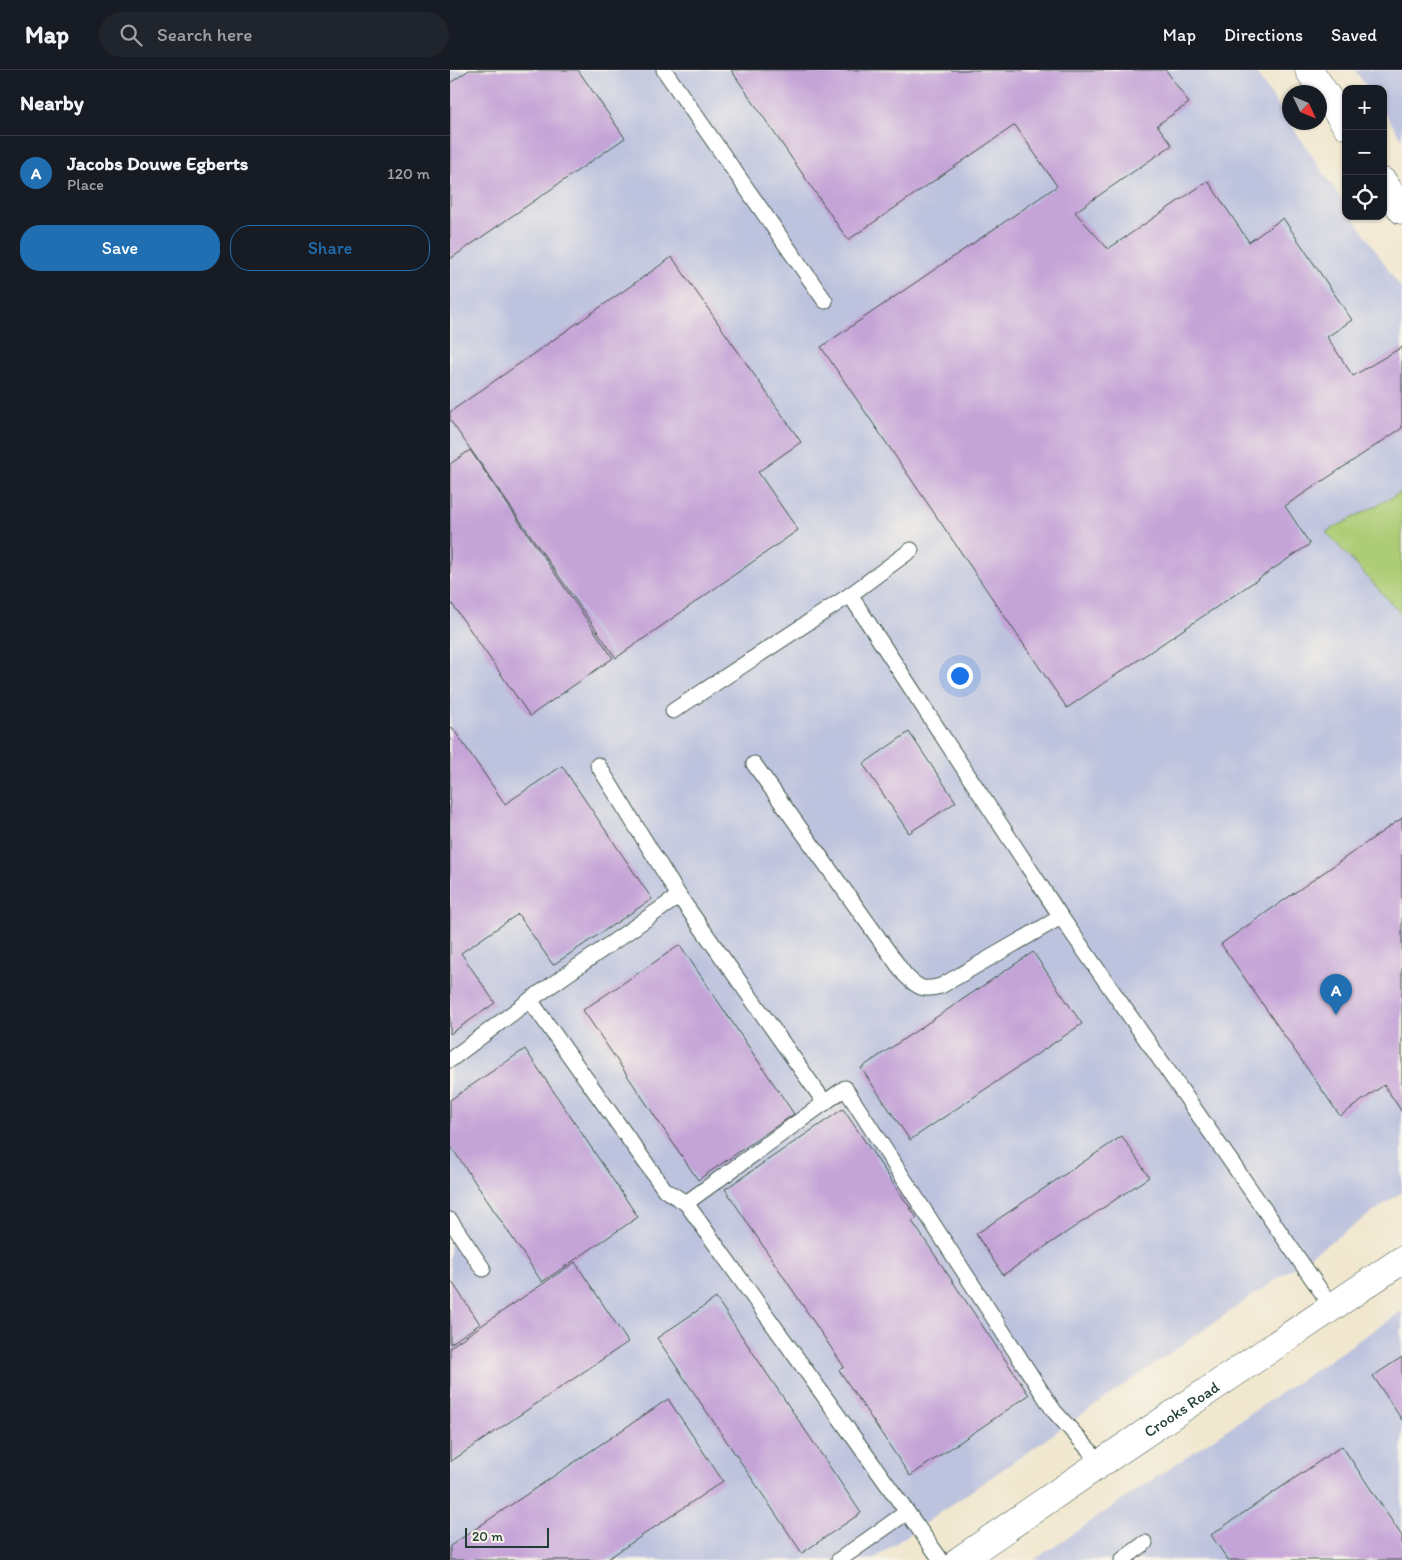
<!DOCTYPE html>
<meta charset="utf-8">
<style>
body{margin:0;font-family:Itim,sans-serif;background:#20242c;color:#f1f3f6}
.controls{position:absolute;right:15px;top:15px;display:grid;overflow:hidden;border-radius:10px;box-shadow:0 1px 4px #0004}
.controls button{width:45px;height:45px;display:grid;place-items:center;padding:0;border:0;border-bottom:1px solid #363941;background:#171b24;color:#f1f3f6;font:25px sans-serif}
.compass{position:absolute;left:832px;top:15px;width:45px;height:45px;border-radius:50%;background:#171b24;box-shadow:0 1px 4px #0004;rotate:134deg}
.scale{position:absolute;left:15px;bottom:12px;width:84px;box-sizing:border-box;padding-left:5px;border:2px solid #1f3d34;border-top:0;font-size:14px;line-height:18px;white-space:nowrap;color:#1f3d34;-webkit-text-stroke:4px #f7f3e8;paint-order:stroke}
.you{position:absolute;left:509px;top:605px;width:18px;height:18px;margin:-12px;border:4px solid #fff;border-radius:50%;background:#1a73e8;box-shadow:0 0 0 8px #1a73e833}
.badge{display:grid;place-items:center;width:32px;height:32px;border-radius:50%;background:#1f6fb2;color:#fff;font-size:16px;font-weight:700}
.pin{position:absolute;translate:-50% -41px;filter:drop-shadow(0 1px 2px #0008)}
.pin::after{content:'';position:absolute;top:26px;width:18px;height:15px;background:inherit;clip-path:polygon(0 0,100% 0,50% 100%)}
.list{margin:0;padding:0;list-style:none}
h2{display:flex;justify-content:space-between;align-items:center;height:65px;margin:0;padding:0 20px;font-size:21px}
h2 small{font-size:16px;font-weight:400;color:#9ea1a6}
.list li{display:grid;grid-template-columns:32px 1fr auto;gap:15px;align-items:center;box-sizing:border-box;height:75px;padding:0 20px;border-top:1px solid #363941}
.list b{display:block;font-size:19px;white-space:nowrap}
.list p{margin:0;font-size:16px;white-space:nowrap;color:#9ea1a6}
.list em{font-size:16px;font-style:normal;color:#9ea1a6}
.actions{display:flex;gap:10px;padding:15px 20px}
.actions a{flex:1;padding:11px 0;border:1px solid #1f6fb2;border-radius:20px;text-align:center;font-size:18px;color:#1f6fb2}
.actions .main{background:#1f6fb2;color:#fff}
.icon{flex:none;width:28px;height:28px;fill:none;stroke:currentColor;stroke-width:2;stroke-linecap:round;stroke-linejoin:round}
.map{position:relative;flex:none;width:952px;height:1490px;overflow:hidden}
header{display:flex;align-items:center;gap:30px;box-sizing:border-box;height:70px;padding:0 25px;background:#171b24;border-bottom:1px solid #363941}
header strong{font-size:24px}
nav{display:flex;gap:28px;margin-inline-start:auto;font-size:18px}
.search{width:350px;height:45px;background:#20242c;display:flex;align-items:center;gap:12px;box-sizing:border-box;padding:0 18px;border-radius:28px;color:#9ea1a6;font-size:19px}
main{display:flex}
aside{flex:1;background:#171b24}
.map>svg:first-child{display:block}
</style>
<header>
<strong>Map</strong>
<div class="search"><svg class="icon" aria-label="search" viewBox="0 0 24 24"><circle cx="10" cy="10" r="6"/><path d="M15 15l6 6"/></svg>Search here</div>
<nav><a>Map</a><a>Directions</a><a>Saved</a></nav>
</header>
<main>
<aside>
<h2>Nearby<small></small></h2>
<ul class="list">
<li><span class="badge">A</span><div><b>Jacobs Douwe Egberts</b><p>Place</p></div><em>120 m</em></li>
</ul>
<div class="actions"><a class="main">Save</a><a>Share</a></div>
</aside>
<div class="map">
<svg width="952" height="1490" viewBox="0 0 952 1490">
<rect width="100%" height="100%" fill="#f7f3e8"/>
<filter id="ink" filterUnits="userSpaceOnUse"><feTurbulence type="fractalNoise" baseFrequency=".02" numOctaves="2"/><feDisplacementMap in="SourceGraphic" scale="10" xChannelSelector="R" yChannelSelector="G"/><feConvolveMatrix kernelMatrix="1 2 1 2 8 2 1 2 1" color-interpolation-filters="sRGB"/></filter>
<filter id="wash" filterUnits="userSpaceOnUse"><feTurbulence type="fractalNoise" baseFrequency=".0096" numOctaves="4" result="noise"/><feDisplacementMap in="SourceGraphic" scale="20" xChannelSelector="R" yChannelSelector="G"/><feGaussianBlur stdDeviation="1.12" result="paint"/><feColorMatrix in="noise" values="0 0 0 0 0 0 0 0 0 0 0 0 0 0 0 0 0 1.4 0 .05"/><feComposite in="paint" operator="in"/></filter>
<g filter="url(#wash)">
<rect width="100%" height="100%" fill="#f1e7cf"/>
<g fill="#bdc3de">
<path d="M0,0H804L896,136V146H903L952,220V1122L422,1490H0Z"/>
<path d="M905,0H952V69L933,41V19H918Z"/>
<path d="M952,1241V1490H584Z"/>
</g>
<path fill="#accc74" stroke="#668454" d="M952,422V545L876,462Z"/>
<g id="blocks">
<g fill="#c4a3d7">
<path d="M19,0H128L175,68L0,189V13Z"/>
<path d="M281,0H716L739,33L707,55L722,75L625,142L658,179L758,111L799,172L833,148L902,250L877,267L903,306L952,277V358L835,436L860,474L617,638L371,277L607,116L565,55L398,170Z"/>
<path d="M222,187L351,372L308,402L348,460L166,588L0,350V342Z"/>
<path d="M20,380L163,588L80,646L0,531V394Z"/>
<path d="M2,657L55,734L112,696L202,829L103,895L68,844L11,883L45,933L0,964V659Z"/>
<path d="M459,662L506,732L459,763L413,694Z"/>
<path d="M952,748V1042L934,1015L890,1046L771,874Z"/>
<path d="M230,875L344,1044L248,1110L133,940Z"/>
<path d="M583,882L632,954L460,1070L411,998Z"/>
<path d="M75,979L188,1147L92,1212L0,1075V1030Z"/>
<path d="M393,1039L467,1148L462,1151L579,1325L460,1406L389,1300L394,1297L275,1119Z"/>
<path d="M672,1066L699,1107L553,1205L526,1164Z"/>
<path d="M125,1192L178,1272L0,1392V1277Z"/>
<path d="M0,1209L30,1254L0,1274Z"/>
<path d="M266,1228L411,1443L352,1483L207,1268Z"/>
<path d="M952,1287V1350L923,1306Z"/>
<path d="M218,1329L273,1411L156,1490H0V1476Z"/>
<path d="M892,1376L952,1466V1490H778L761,1465Z"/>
</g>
</g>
</g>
<g filter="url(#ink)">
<use href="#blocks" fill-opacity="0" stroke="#3e564b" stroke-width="1"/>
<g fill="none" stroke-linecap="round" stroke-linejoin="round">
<defs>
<g id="lane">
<path d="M214,0L375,231"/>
<path d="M400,525L611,847L882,1237"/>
<path d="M223,641L400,525L461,480"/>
<path d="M304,694L455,905C468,918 473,921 491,916L611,847"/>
<path d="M148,695L229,826"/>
<path d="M0,990L80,930"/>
<path d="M236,1133L215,1120L80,930L229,826L375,1033"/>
<path d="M0,1150L33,1199"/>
<path d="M457,1442L236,1133L395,1018L604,1341L651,1393"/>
<path d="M389,1490L457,1442L491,1490"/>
<path d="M672,1490L695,1473"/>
</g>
<g id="street">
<path d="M859,0L896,55"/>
<path d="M933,112L952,140"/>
<path id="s1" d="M510,1490L651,1393L952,1190"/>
</g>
</defs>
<use href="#lane" stroke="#3e564b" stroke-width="17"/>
<use href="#street" stroke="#3e564b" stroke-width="29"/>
<use href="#lane" stroke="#fff" stroke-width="15"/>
<use href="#street" stroke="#fff" stroke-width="28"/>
</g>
</g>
<g text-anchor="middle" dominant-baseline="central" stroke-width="4" stroke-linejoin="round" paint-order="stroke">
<g font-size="16" fill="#1f3d34" stroke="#f7f3e8">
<text stroke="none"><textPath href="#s1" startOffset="268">Crooks Road</textPath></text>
</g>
</g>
</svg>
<div class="controls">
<button>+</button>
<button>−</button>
<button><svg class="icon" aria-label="locate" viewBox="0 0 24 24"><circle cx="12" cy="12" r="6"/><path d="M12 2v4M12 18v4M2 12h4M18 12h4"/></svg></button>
</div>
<svg class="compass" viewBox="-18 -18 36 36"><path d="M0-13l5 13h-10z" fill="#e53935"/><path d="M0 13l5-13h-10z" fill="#9ea1a6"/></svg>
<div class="scale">20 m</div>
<div class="you"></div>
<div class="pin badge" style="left:886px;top:945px">A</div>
</div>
</main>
